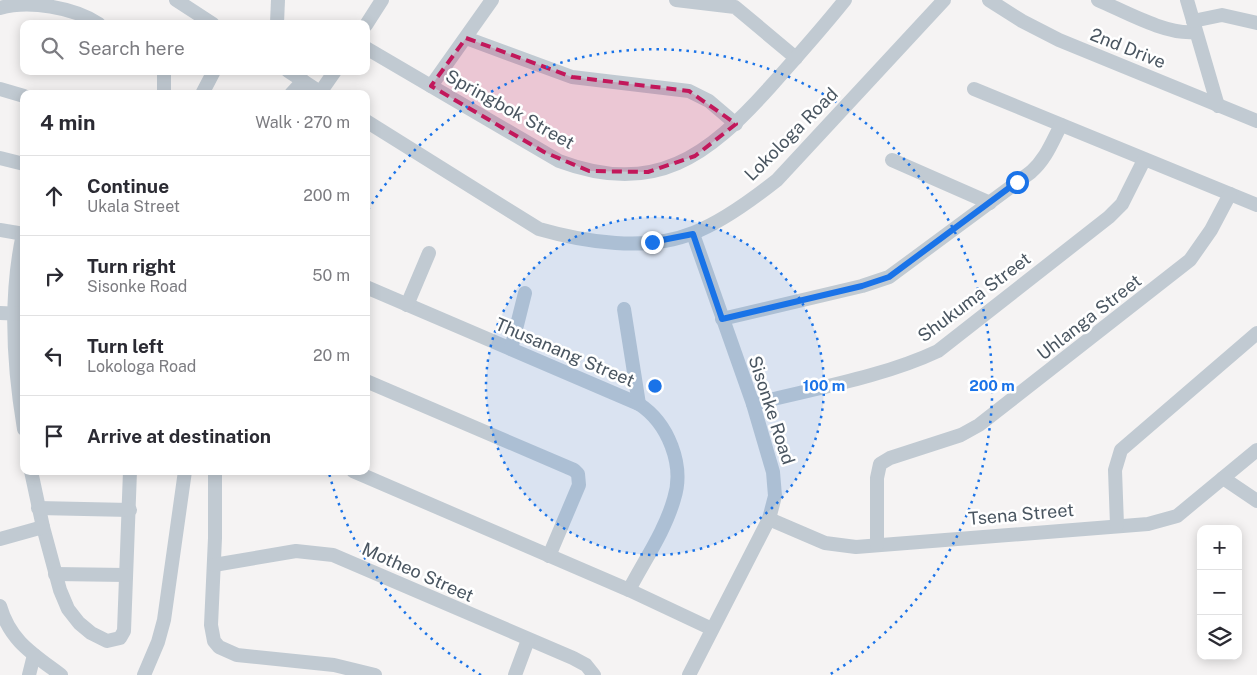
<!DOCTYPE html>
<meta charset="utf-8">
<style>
body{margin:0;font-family:"Public Sans",sans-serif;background:#f7f7f7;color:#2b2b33}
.controls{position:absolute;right:15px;bottom:15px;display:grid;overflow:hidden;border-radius:10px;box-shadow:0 2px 12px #0003}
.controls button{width:45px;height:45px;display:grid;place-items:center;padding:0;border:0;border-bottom:1px solid #e1e1e2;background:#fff;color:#2b2b33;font:25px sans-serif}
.stop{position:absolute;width:15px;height:15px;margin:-11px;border:4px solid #1a73e8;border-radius:50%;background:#fff}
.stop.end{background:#1a73e8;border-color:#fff;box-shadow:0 1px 5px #0008}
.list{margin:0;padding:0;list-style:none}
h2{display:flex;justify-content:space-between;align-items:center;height:65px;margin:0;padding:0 20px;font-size:21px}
h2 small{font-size:16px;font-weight:400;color:#7c7c81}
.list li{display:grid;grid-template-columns:32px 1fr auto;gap:15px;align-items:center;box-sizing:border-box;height:80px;padding:0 20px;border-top:1px solid #e1e1e2}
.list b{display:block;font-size:19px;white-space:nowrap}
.list p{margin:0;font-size:16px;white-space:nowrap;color:#7c7c81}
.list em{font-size:16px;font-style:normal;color:#7c7c81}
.icon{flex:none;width:28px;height:28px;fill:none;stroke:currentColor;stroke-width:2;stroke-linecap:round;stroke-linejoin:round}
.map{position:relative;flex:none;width:1257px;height:675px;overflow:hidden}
.search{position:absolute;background:#fff;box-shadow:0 2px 12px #0003;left:20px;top:20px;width:350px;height:55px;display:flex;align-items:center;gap:12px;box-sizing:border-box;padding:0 18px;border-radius:10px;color:#7c7c81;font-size:19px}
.panel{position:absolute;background:#fff;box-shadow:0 2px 12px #0003;left:20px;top:90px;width:350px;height:385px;border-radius:10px}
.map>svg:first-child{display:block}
</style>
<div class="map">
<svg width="1257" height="675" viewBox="0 0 1257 675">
<rect width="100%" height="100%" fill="#f5f3f3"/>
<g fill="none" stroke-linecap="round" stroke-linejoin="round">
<g stroke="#c1cad2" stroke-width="14">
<path d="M176,0L213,24"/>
<path d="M676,0L735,7L796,58"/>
<path d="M989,0L1022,21L1059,40L1257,121"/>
<path d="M1098,0C1126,12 1166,35 1195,32"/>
<path d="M1187,0L1218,106"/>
<path d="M0,8C29,0 73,7 99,24"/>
<path d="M1193,21L1222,15L1257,23"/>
<path d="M277,23L278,0"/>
<path d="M366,25L382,0"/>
<path d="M466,38L572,77L689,91L709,101L736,124"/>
<path d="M366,48L559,161C655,197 708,156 770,87C796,58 821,30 845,0"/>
<path d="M288,71L323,94"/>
<path d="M431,86L492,0"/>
<path d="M0,89L24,96"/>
<path d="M974,89L1257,205"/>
<path d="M164,94V71"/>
<path d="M202,94L214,71"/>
<path d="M291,94L303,81"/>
<path d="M319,94L335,71"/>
<path d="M366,121L539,229C584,242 647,252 693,233C722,222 753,199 777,180L944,0"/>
<path d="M0,158L24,164"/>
<path d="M892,160L990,203"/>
<path d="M0,230L24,234"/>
<path d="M23,234C9,298 13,364 24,429"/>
<path d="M366,287L639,404C668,423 685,465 674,499C665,531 644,561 629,590"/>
<path d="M407,305L429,253"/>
<path d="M624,309L639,404"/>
<path d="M0,313L24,314"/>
<path d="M722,319L862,286L889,277L1031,172C1046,159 1052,142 1061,125"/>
<path d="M511,349L525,293"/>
<path d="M366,381L574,470L578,474L579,485L549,556"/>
<path d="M753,404C812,389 883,377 938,351L1109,217L1122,204L1144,160"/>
<path d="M31,471L43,527L60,590L68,609L79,623L91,633L107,641L120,638L124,631L130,471"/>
<path d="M215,471V538L211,625L214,641L219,647L237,655L334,665L375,675"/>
<path d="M353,471L629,590L712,629"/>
<path d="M1223,478L1257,501"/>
<path d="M38,508L130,510"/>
<path d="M769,519L825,543L856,547L1148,524L1177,516L1257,450"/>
<path d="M1117,525L1115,470L1121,450L1257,333"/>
<path d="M0,539L43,527"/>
<path d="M877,545V478L880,464L890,458L961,435L979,425L1190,260L1211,230L1230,194"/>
<path d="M214,565L296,551L333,555L573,658L586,665L594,675"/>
<path d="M55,574L126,575"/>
<path d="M0,606C10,641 33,654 61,675"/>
<path d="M29,675L34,655"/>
<path d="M144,675L158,642L164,620L185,471"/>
<path d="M515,675L528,640"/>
<path d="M689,675L769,519L775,496L773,472L753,404L693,234"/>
</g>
</g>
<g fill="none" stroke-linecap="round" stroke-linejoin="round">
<path stroke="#1a73e8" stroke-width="6" d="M652,242L693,234L722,319L862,286L889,277L1017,182"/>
</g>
<path fill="#c2185b" fill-opacity="0.2" stroke="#c2185b" stroke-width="4" stroke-dasharray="10 6" stroke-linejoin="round" d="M466,38L572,77L689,91L736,124L695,156L648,172L589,171L544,152L431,86Z"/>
<circle cx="655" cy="386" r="169" fill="#1a73e8" fill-opacity=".12"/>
<g fill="none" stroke="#1a73e8" stroke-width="2.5" stroke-dasharray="2.5 5">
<circle cx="655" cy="386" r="169"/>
<path d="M481 675A337 337 0 0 1 329 473M368 210A337 337 0 1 1 829 675"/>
</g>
<g text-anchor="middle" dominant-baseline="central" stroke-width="5" stroke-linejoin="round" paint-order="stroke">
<g font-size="18" fill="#4a5661" stroke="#fff">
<text transform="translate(1128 48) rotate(22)">2nd Drive</text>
<text transform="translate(510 109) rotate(29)">Springbok Street</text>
<text transform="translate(791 134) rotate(-45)">Lokologa Road</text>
<text transform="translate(974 297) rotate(-37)">Shukuma Street</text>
<text transform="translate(1089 317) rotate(-38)">Uhlanga Street</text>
<text transform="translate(565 352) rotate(23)">Thusanang Street</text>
<text transform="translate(772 410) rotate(72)">Sisonke Road</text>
<text transform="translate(1021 514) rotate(-5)">Tsena Street</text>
<text transform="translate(418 572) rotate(24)">Motheo Street</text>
</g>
</g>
<circle cx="655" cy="386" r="8" fill="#1a73e8" stroke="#fff" stroke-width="2.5"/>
<g font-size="15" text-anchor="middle" font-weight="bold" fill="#1a73e8" stroke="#fff" stroke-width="5" stroke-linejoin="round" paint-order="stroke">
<text x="824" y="391">100 m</text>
<text x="992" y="391">200 m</text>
</g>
</svg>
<div class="controls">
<button>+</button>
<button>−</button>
<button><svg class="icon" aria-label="layers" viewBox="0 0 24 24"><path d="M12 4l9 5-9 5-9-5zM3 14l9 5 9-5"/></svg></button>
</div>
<div class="stop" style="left:1017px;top:182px"></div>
<div class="stop end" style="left:652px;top:242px"></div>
<div class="search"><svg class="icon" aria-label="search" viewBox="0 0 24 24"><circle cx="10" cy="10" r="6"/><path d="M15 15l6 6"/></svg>Search here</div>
<section class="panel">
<h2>4 min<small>Walk · 270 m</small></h2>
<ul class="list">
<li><svg class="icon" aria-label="ahead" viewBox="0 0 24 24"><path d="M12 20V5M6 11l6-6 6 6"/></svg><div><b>Continue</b><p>Ukala Street</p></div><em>200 m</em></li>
<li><svg class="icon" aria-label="right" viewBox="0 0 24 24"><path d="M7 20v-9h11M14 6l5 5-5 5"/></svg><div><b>Turn right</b><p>Sisonke Road</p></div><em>50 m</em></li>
<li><svg class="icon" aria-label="left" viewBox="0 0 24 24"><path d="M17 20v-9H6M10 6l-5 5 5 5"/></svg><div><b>Turn left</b><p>Lokologa Road</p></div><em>20 m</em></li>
<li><svg class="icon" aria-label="arrive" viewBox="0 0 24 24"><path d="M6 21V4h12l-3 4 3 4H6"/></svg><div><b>Arrive at destination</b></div></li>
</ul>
</section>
</div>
